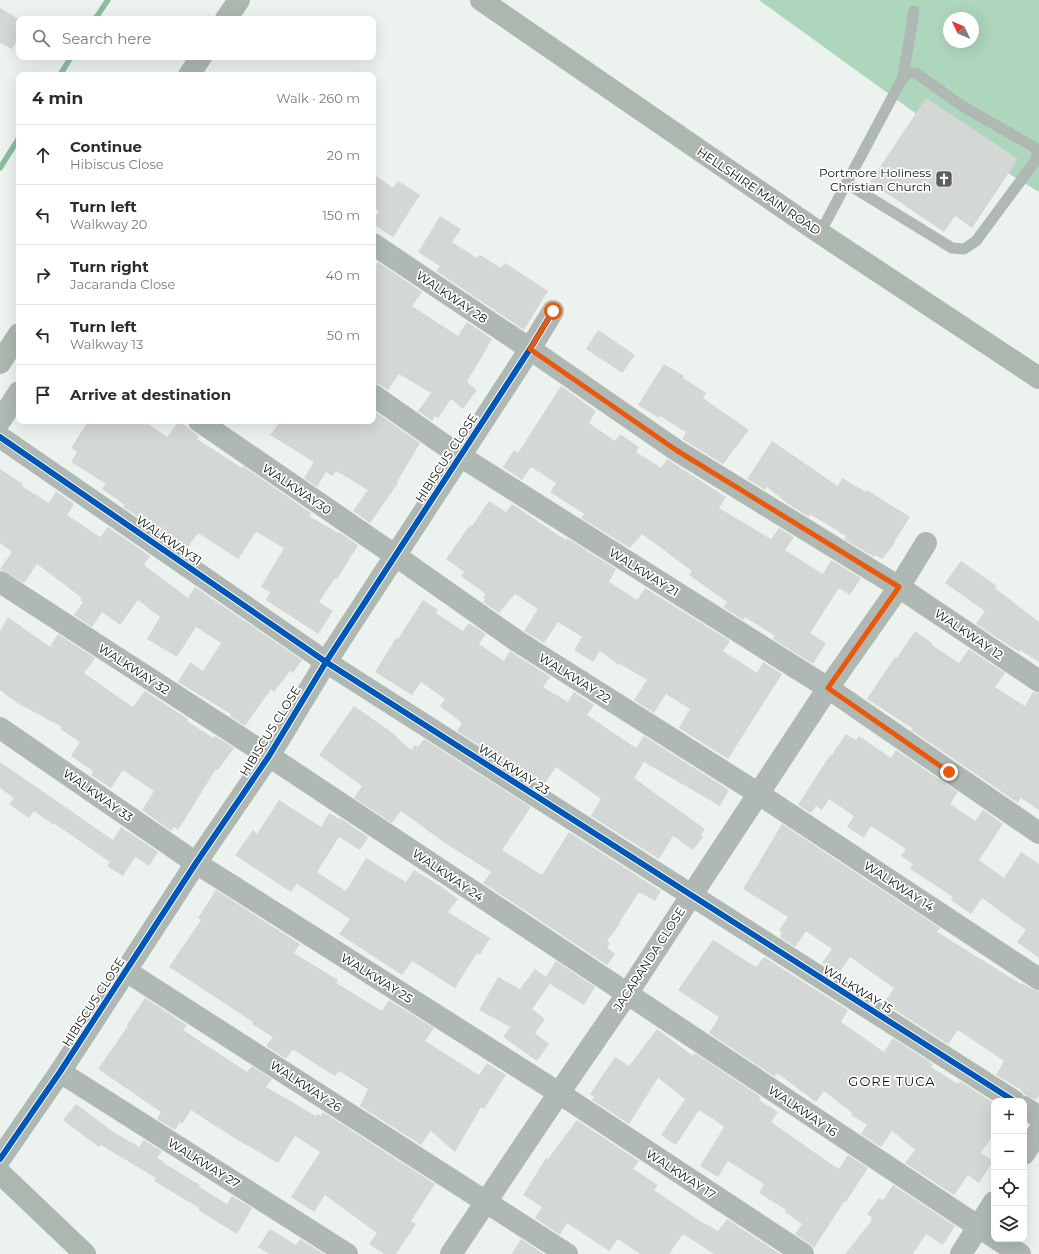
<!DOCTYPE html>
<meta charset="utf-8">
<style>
body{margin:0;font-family:Montserrat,sans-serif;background:#f7f7f7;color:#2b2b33}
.controls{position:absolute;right:12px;bottom:12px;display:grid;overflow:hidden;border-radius:8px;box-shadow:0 4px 16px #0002}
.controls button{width:36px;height:36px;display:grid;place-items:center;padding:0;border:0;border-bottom:1px solid #e1e1e2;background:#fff;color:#2b2b33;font:20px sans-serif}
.compass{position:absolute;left:943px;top:12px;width:36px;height:36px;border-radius:50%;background:#fff;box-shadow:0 4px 16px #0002;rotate:314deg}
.stop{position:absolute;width:12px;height:12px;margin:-9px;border:3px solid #ea580c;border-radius:50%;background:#fff}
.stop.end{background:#ea580c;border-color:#fff;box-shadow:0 1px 4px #0008}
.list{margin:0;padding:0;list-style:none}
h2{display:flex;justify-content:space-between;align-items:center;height:52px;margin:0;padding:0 16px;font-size:17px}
h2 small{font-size:13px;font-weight:400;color:#7c7c81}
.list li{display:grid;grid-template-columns:26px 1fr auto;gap:12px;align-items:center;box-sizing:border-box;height:60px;padding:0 16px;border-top:1px solid #e1e1e2}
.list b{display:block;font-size:15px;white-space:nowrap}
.list p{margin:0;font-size:13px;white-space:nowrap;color:#7c7c81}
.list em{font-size:13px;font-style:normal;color:#7c7c81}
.icon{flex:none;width:22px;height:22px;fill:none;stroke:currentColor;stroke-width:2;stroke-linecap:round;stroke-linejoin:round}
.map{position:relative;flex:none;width:1039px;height:1254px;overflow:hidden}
.search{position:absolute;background:#fff;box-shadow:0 4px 16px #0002;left:16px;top:16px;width:360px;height:44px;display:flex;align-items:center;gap:10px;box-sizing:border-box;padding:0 14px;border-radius:8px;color:#7c7c81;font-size:15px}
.panel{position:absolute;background:#fff;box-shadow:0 4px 16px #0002;left:16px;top:72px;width:360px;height:352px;border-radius:8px}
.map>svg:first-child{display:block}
</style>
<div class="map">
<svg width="1039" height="1254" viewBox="0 0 1039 1254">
<rect width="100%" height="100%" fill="#ecf3ee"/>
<path fill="#aed6bc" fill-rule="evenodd" d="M759,0H1039V192L947,136ZM949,18H973V42H949Z"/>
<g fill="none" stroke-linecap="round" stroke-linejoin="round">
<g stroke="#8bbc9e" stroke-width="5.5">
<path d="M95,19L108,0"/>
<path d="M60,75L71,57"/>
<path d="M0,168L19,138"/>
</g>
</g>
<g fill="#d3d8d4">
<path d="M0,8L19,19V37L12,49L0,43Z"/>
<path d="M926,98L1018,159L972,228L955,216L944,232L870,182Z"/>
<path d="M373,174L393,188L398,181L420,195L393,237L373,224V220L379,211L373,207Z"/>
<path d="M440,216L461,229L452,242L477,258L480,255L501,268L505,263L548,291L524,330L436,271L440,266L418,252Z"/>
<path d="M378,262L422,292L412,306L458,336L467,322L492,339L467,382L477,390L463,409L451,399L438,418L435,416L432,421L418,411L431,393L399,374L388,390L380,385L373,383V268Z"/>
<path d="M598,330L635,355L622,373L586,349Z"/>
<path d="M664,364L684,376L683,378L706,393L703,398L749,430L723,464L682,439L686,432L660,416L659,418L638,405Z"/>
<path d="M561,386L596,411L589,423L615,441L620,434L639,447L636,452L661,468L667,459L726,497L719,508L771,539L779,528L794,537L785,550L823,574L831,560L861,578L850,595L839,588L810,633L826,643L813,664L773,639L775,636L745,617L743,620L723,607L727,602L699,582L689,575L692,571L642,534L630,548L581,518L584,514L550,492L556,483L531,467L522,480L503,467L514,450L518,453Z"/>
<path d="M373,410L420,443L397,482L398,483L370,523L353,511L368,490L336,471L333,476L326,472L317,487L304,478L314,462L270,435L281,421H373Z"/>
<path d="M88,421H144L167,437L179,421L199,436L197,439L242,468L243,466L311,513L309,516L338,533L339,532L358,545L337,579L335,578L319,602L333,611L318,634L266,600L270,592L261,587L284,548L256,532L238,559L198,533L186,550L123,507L125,505L102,489L106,484L71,462L77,452L71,448Z"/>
<path d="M772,441L838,486L842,478L866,492L867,490L910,517L894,542L895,543L882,559L875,555L874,557L844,539L846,536L810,514L809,517L788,504L767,487L765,490L747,479Z"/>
<path d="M0,469L23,484L22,486L49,503L56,491L74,504L67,515L100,537L108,527L150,556L144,565L188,598L195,587L302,660L293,673L290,671L274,692L271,689L245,726L230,716L231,714L178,682L190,662L203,671L221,643L196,627L177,657L147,639L160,617L138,600L120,625L102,612L92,627L74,615L83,602L80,600L82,598L37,564L24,583L0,569L12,552L0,543Z"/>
<path d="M489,501L506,512L512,504L566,540L567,538L616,569L609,582L637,600L645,588L730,641L723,651L757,673L763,662L782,674L728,759L679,728L690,709L666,694L654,713L634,700L647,680L620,664L619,665L600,651L593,662L574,650L582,637L558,622L544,643L524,631L538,609L515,594L499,613L483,602L485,599L483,597L486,594L461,576L464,572L446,559L470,525L472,526Z"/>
<path d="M961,561L997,586L995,588L1039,622V662L1020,650L1019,652L976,624L985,611L945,583Z"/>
<path d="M423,600L438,610L436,613L463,631L469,623L486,634L479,644L504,661L510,651L550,677L543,687L568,702L574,692L594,705L587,715L636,748L644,736L729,790L720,806L644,762L634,778L705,829L701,835L703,837L693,850L673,836L659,859L591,816L601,799L556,767L543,786L457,731L462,723L440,706L445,699L421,682L412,695L375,672L396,638L398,639Z"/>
<path d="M8,617L50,647L58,634L95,658L84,673L133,707L145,691L188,719L187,721L213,738L215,736L234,748L218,770L216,769L178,830L174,827L171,831L142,810L154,791L123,770L111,788L91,775L93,771L71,756L80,742L60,729L62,727L17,703L0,690V631Z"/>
<path d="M915,631L932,643V645L959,663L969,649L1005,673L995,687L1025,706L1033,692L1039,693V810L1021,798L1018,803L911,730L912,728L867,699L895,657L897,658Z"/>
<path d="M354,706L390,731L411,750L415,745L418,747L424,739L531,807L502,850L542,875L569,832L661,891L655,901L639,892L619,923L620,924L607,941L610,943L607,948L615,954L607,965L483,883L491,872L445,843L401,811L392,823L354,798L362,786L319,755Z"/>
<path d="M846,734L856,740L859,736L891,758L896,750L958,792L950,804L975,821L983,810L1003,824L979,860L1004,878L1021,852L1039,864V958L1017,942L1026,930L982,898L971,914L951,900L953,897L910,869L913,864L901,856L906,849L871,826L864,838L847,827L854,816L829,799L822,810L816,806L811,813L798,805L830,755L831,756Z"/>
<path d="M0,762L113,840L121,827L158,852L149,866L135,857L123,876L107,866L110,862L55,824L54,825L34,811L29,818L9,804L14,798L0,788Z"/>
<path d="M279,800L321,827L329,813L339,819L340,818L368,837L360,850L339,837L317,872L346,891L366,858L406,882L414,870L439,885L458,899L448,912L490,938L480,955L477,953L455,988L412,961L402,975L339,934L350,919L297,884L291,892L235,855L253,830L257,834Z"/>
<path d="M782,824L940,928L937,932L1021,984L1022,983L1032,989L1039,991V1096L1036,1100L1025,1095L1021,1090L996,1075L1004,1061L958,1030L948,1044L884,1003L894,988L850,957L838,974L822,963L832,949L806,931L795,947L780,937L782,933L779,930L788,917L743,889Z"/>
<path d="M216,890L300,944L294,953L338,980L336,983L382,1011L389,1000L434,1028L425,1041L479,1075L487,1063L506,1075L484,1109L481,1107L455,1152L431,1131L421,1145L360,1106L368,1089L339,1071L335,1076L295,1051L292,1050L286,1059L266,1046L273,1037L252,1024L253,1022L169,967L201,920L198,918Z"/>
<path d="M713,940L756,967L764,957L848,1010L841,1022L884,1052L893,1038L933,1064L931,1067L958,1084L960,1081L994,1103V1134L981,1153L993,1161L979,1183L968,1175L954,1195L905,1163L915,1150L892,1131L881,1147L861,1134L867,1125L851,1115L852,1113L824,1091L816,1102L777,1073L775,1077L709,1033L719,1017L678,990Z"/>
<path d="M556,961L595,987L584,1005L550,984L532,1009L545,1019L535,1033L549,1044L537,1061L503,1037L510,1027L479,1010L498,977L520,989L535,969L546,977Z"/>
<path d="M145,998L187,1025L183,1030L247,1072L252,1066L272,1079L266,1087L316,1116L317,1114L321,1116L323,1112L435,1184L411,1221L416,1224L396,1254H384L369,1244L377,1233L325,1195L314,1212L291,1197L320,1152L295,1136L278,1163L234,1138L191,1110L182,1124L180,1122L175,1130L157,1119L161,1112L98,1069L128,1026L127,1025Z"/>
<path d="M657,1029L693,1056L695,1053L761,1097L759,1100L778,1112L771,1122L821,1157L839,1169L848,1155L868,1168L847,1200L843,1203L814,1248L810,1244L795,1234L802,1224L785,1212L786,1210L759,1193L764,1184L728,1161L718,1177L700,1166L724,1127L713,1119L699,1110L676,1145L661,1135L685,1099L658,1078L629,1124L592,1100L594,1097L590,1094L615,1057L629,1066Z"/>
<path d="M76,1104L109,1129L139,1147L144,1140L162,1151L157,1158L163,1161L162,1162L200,1185L199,1187L227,1204L232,1196L252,1208L237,1234L198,1210L199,1208L154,1181L156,1178L101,1145L99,1147L63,1120Z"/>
<path d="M577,1120L639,1161L633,1169L658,1185L654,1190L700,1221L718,1231L727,1219L780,1254H714L683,1234L669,1254H640L618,1239L609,1251L567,1223L560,1235L535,1218L542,1207L523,1195L546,1158L548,1159Z"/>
<path d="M893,1185L955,1226L943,1245L926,1234L913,1254H845L872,1220L870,1219L872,1217L867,1214L879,1198L883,1200Z"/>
<path d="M270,1229L296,1245L300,1239L324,1254H269L258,1247Z"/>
<path d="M521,1239L544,1254H512Z"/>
</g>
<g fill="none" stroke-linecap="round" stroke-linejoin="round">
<g stroke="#afb8b2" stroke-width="11">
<path d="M903,77L914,11"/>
<path d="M820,233L903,77L910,73H916L962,106L1034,147L1037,152L1036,160L976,241L964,249L952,248L846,183"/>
</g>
<g stroke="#afb8b2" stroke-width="22">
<path d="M373,244L530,349L676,450L899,587L1039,681"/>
<path d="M373,395L460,456L828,688L1039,833"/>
<path d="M0,421L19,392"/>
<path d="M199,421L396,556L517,641L759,794L1039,979"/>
<path d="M0,437L326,662L1014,1101"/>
<path d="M0,582L269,756L994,1237"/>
<path d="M0,728L196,863L559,1093L803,1254"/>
<path d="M126,971L567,1254"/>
<path d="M60,1072L347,1254"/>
<path d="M1024,1107L1039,1117"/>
<path d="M1024,1154L1039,1131"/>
<path d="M0,1159L60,1072L196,863L269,756L326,662L530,349L553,311"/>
<path d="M997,1239L1020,1254"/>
<path d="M451,1254L559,1093L627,994L691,896L828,688L899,587L926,543"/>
<path d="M961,1254L994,1202"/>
</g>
<g stroke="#acb7b0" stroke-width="22">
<path d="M481,0L820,233L1039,378"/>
<path d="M226,19L239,0"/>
<path d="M189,75L201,57"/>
<path d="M0,363L19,334"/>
<path d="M0,1173L85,1254"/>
</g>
<defs>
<g id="cycleway">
<path d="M0,437L326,662L1014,1101"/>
<path d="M0,1159L60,1072L196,863L269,756L326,662L530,349L553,311"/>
</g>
</defs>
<use href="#cycleway" stroke="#fff" stroke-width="8"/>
<use href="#cycleway" stroke="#0057b8" stroke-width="6"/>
</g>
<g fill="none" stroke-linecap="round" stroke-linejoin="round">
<path stroke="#ea580c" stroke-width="5" d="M553,311L530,349L676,450L899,587L828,688L949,772"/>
</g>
<defs>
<symbol id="church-square" viewBox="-11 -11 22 22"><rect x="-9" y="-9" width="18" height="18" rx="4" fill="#5c615d" stroke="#fff"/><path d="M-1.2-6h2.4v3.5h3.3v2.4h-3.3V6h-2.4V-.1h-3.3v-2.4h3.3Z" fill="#fff"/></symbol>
</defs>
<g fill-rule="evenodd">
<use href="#church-square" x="934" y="169" width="20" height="20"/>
</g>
<g text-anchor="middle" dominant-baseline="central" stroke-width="3.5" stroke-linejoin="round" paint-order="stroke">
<g font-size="12" fill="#0e120f" stroke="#fff" text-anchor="end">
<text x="931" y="172">Portmore Holiness<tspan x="931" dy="14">Christian Church</tspan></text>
</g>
<g font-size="12" fill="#0e120f" stroke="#fff">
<text transform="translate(759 191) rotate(34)">HELLSHIRE MAIN ROAD</text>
<text transform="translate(452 297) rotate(34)">WALKWAY 28</text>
<text transform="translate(446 458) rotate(-57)">HIBISCUS CLOSE</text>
<text transform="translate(297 489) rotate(34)">WALKWAY30</text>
<text transform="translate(169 540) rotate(35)">WALKWAY31</text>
<text transform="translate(644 572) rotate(32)">WALKWAY 21</text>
<text transform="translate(969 634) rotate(34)">WALKWAY 12</text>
<text transform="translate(134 669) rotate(33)">WALKWAY 32</text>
<text transform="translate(575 678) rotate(32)">WALKWAY 22</text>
<text transform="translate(270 731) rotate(-58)">HIBISCUS CLOSE</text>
<text transform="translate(514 769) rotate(33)">WALKWAY 23</text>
<text transform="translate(98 795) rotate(35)">WALKWAY 33</text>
<text transform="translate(448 875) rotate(34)">WALKWAY 24</text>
<text transform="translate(899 886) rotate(33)">WALKWAY 14</text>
<text transform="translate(649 959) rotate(-57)">JACARANDA CLOSE</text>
<text transform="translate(377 978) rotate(32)">WALKWAY 25</text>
<text transform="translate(858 989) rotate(32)">WALKWAY 15</text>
<text transform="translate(93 1002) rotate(-57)">HIBISCUS CLOSE</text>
<text transform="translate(306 1086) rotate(33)">WALKWAY 26</text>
<text transform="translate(803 1111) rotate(34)">WALKWAY 16</text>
<text transform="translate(204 1163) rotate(32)">WALKWAY 27</text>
<text transform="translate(681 1174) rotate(33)">WALKWAY 17</text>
</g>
<g font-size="13" letter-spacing="1" fill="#0e120f" stroke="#fff">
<text x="892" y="1081">GORE TUCA</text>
</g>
</g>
</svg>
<div class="controls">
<button>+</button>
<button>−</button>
<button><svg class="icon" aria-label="locate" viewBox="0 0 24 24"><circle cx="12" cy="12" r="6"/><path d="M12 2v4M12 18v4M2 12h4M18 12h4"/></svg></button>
<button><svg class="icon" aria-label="layers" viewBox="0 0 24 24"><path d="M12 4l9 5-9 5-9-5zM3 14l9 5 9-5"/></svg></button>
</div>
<svg class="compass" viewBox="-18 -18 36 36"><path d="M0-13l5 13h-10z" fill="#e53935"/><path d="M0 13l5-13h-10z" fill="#7c7c81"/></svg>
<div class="stop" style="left:553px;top:311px"></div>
<div class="stop end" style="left:949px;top:772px"></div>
<div class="search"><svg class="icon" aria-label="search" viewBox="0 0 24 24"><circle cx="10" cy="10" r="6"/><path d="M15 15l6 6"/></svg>Search here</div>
<section class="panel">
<h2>4 min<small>Walk · 260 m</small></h2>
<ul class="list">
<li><svg class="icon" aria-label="ahead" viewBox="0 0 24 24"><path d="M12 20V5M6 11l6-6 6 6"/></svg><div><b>Continue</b><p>Hibiscus Close</p></div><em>20 m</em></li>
<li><svg class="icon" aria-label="left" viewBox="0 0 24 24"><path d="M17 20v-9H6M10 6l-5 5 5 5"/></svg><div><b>Turn left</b><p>Walkway 20</p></div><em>150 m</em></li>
<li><svg class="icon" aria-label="right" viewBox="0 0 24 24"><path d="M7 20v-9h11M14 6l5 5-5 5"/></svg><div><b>Turn right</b><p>Jacaranda Close</p></div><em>40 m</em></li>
<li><svg class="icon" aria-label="left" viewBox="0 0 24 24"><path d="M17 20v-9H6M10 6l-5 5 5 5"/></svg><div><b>Turn left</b><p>Walkway 13</p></div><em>50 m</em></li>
<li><svg class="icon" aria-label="arrive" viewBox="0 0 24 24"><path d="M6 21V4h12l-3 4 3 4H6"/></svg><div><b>Arrive at destination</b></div></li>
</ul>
</section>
</div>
